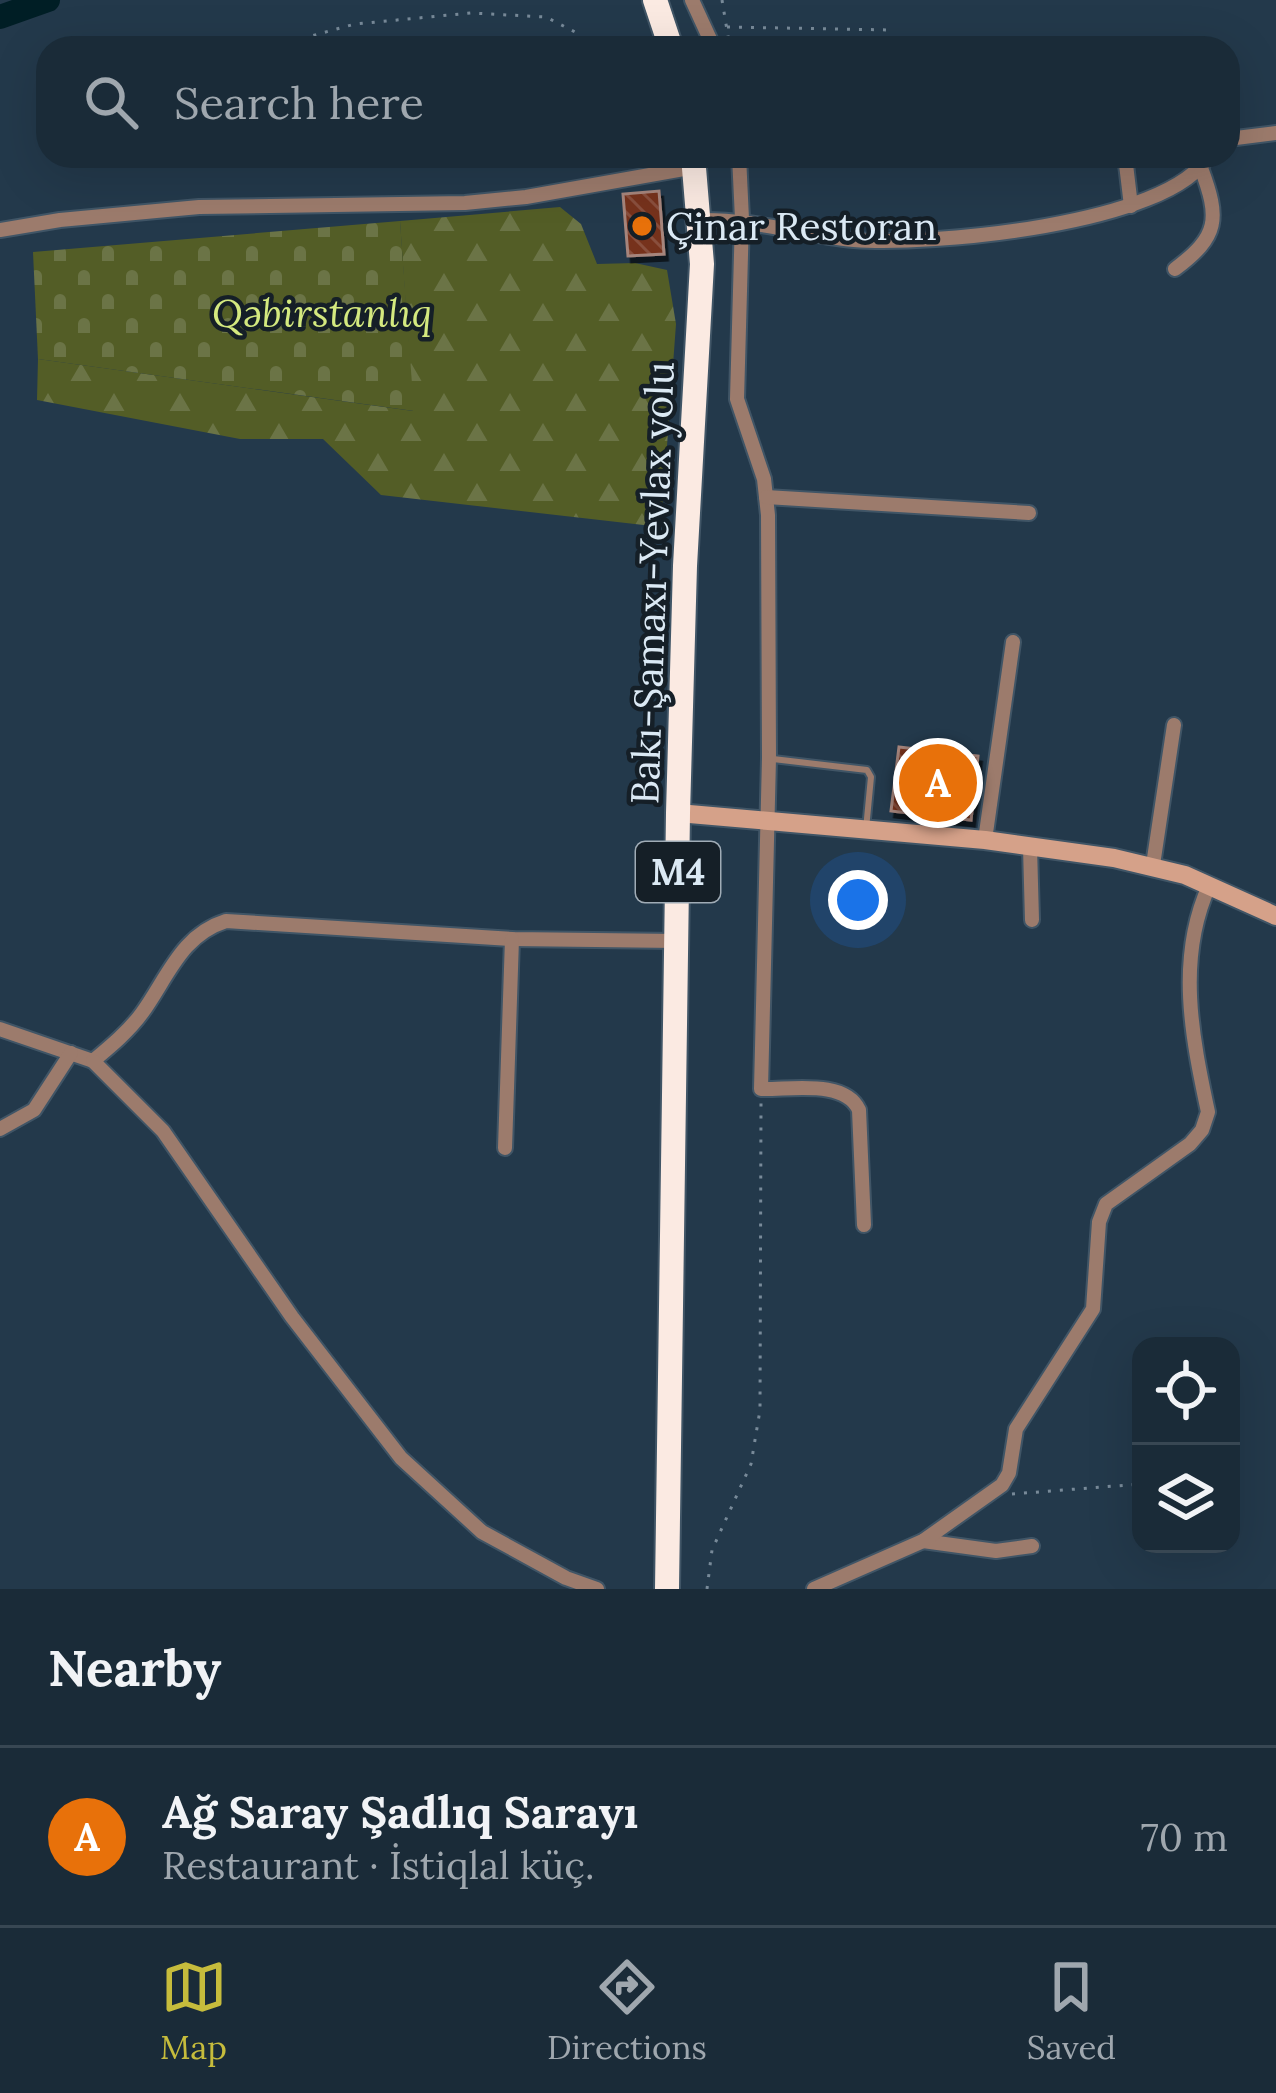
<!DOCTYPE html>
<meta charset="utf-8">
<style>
body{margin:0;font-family:Lora,serif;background:#233340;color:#f1f3f6}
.controls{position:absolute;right:36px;bottom:36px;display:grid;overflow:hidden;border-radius:24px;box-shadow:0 12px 48px #0002}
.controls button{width:108px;height:108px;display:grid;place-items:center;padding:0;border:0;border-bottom:3px solid #384753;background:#1a2b38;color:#f1f3f6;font:60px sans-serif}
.you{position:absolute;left:858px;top:900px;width:42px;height:42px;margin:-30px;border:9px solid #fff;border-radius:50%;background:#1a73e8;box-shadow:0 0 0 18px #1a73e833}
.badge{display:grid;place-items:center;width:78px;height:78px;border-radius:50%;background:#c6bc3c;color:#fff;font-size:39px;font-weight:700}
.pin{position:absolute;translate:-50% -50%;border:6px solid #fff;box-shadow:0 3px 12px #0006}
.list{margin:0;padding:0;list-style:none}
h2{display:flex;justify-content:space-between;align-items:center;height:156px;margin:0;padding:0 48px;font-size:51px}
h2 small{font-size:39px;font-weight:400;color:#9fa7ae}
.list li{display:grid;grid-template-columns:78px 1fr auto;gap:36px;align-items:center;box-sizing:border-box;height:180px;padding:0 48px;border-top:3px solid #384753}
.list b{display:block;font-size:45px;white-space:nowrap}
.list p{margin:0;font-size:39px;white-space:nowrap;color:#9fa7ae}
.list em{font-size:39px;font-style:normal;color:#9fa7ae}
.icon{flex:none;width:66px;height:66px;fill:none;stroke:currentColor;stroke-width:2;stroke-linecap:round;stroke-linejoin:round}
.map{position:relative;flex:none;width:1276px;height:1589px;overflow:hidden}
.search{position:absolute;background:#1a2b38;box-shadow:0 12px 48px #0002;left:36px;right:36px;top:36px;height:132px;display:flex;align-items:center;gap:30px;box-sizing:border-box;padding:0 42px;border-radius:36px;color:#9fa7ae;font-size:45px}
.sheet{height:336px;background:#1a2b38}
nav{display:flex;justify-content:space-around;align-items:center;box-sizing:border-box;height:168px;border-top:3px solid #384753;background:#1a2b38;font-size:33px;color:#9fa7ae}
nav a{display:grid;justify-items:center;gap:6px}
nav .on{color:#c6bc3c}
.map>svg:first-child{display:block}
</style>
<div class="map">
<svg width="1276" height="1589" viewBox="0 0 1276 1589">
<defs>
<pattern id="forest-firs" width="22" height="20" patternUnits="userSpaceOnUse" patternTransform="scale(3)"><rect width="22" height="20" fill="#535d26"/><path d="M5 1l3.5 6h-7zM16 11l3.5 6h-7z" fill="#6b7446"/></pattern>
<pattern id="cemetery-stones" width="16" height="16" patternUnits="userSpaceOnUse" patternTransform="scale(3)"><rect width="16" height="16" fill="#535d26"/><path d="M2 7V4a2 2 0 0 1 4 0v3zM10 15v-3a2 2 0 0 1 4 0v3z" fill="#6b7446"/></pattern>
<pattern id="building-back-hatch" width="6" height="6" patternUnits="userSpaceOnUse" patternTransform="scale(3)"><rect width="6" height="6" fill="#76311b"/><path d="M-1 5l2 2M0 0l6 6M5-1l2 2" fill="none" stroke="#894f3d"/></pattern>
<filter id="shadow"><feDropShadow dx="3.5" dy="6" stdDeviation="0" flood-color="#0009"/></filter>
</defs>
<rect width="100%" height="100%" fill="#23394b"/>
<path fill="url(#forest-firs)" d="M560,207L581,224L597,264L635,263L667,270L676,324L661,527L381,495L323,439H240L37,400L38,359L413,411L400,221Z"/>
<path fill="url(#cemetery-stones)" d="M400,221L414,411L38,359L33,252Z"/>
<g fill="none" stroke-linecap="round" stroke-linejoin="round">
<path stroke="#001e25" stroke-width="24" d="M0,17L48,0"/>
</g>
<g fill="url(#building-back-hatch)" stroke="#a6857c" stroke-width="3" filter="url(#shadow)">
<path d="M659,191L664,254L628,256L623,194Z"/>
<path d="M899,747L978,756L971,820L891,811Z"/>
</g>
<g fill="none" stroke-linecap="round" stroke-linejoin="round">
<defs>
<path id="lane" d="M773,759L867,770L871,777L866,829"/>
<g id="street">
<path d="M692,0L714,48"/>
<path d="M1228,139L1276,133"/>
<path d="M739,156L742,219L737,399L764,479L768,515L769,758L761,1089C790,1090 845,1079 859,1110L864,1225"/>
<path d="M1125,156L1131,206"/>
<path d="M700,220C755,219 801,235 854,240C928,246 1170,225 1208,156"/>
<path d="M0,230L60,220L199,207L465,203L526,197L695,167"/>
<path d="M1175,269C1219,236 1220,219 1201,168"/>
<path d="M766,497L1029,513"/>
<path d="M985,840L1013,642"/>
<path d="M1030,847L1032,920"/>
<path d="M1153,865L1174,725"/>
<path d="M0,1029L93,1061C111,1046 129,1031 142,1013C168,977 181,935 226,921L512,939L677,941"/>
<path d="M93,1061L163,1131L292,1317L401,1458L482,1532L566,1578L597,1589"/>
<path d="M0,1129L34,1110L71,1053"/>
<path d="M505,1148L512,939"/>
<path d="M923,1541L996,1551L1032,1546"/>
<path d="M814,1589L923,1541L1002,1485L1009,1473L1016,1429L1093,1309L1099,1222L1106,1204L1190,1144L1202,1130L1208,1112C1192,1037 1176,959 1209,886"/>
</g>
<path id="secondary" d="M678,813L985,840L1114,858L1185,875L1276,916"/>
<g id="highway">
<path d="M655,0L671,48"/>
<path d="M667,1589L678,813L685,566L702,264L693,156"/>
</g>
</defs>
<use href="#lane" stroke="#405566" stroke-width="10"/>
<use href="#street" stroke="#405566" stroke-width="18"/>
<use href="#secondary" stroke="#405566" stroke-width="22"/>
<use href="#highway" stroke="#405566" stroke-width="28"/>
<g stroke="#788a99" stroke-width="3" stroke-dasharray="3 9" stroke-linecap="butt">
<path d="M722,0L730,48"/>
<path d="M727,27L892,30"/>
<path d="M267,48L355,24L471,13L546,17L575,32L590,48"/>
<path d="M1012,1494L1141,1484"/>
<path d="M707,1589L712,1550L751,1464L760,1410L761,1103"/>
</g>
<use href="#lane" stroke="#9c7b6c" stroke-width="6"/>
<use href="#street" stroke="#9c7b6c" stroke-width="14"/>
<use href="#secondary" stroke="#d5a189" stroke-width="18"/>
<use href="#highway" stroke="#fbeae2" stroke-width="24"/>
</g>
<circle fill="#e8710a" stroke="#151f27" stroke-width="4.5" cx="642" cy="226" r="12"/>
<g text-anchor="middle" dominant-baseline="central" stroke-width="9" stroke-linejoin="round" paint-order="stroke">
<rect fill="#151f27" stroke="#a0acb6" stroke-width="3" x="636" y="842" width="84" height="60" rx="9"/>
<g font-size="36" font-weight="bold" fill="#dbe9f4">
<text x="678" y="872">M4</text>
</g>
<g font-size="39" fill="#dbe9f4" stroke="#151f27" text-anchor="start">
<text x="666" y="226">Çinar Restoran</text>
</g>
<g font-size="39" font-style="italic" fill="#d4e97f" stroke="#151f27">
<text x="322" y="313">Qəbirstanlıq</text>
</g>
<g font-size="39" fill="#dbe9f4" stroke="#151f27">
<text transform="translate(652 583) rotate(-88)">Bakı-Şamaxı-Yevlax yolu</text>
</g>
</g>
</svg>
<div class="controls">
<button><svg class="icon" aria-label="locate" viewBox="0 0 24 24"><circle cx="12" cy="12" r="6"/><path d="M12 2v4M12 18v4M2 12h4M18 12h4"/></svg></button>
<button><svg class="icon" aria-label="layers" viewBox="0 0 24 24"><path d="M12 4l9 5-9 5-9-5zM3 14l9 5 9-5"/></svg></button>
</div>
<div class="you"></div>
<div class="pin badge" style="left:938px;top:783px;background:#e8710a">A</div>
<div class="search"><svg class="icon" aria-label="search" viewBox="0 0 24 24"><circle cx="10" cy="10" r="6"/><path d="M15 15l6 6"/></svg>Search here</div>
</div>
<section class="sheet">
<h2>Nearby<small></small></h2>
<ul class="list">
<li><span class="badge" style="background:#e8710a">A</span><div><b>Ağ Saray Şadlıq Sarayı</b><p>Restaurant · İstiqlal küç.</p></div><em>70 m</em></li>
</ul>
</section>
<nav>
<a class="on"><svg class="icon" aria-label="map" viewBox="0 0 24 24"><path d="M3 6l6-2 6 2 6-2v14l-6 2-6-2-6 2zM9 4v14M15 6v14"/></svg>Map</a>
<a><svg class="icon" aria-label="directions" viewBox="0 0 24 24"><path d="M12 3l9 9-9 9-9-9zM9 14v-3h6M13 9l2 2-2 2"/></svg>Directions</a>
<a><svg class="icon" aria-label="saved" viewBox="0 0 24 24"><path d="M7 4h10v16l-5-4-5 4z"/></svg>Saved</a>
</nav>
